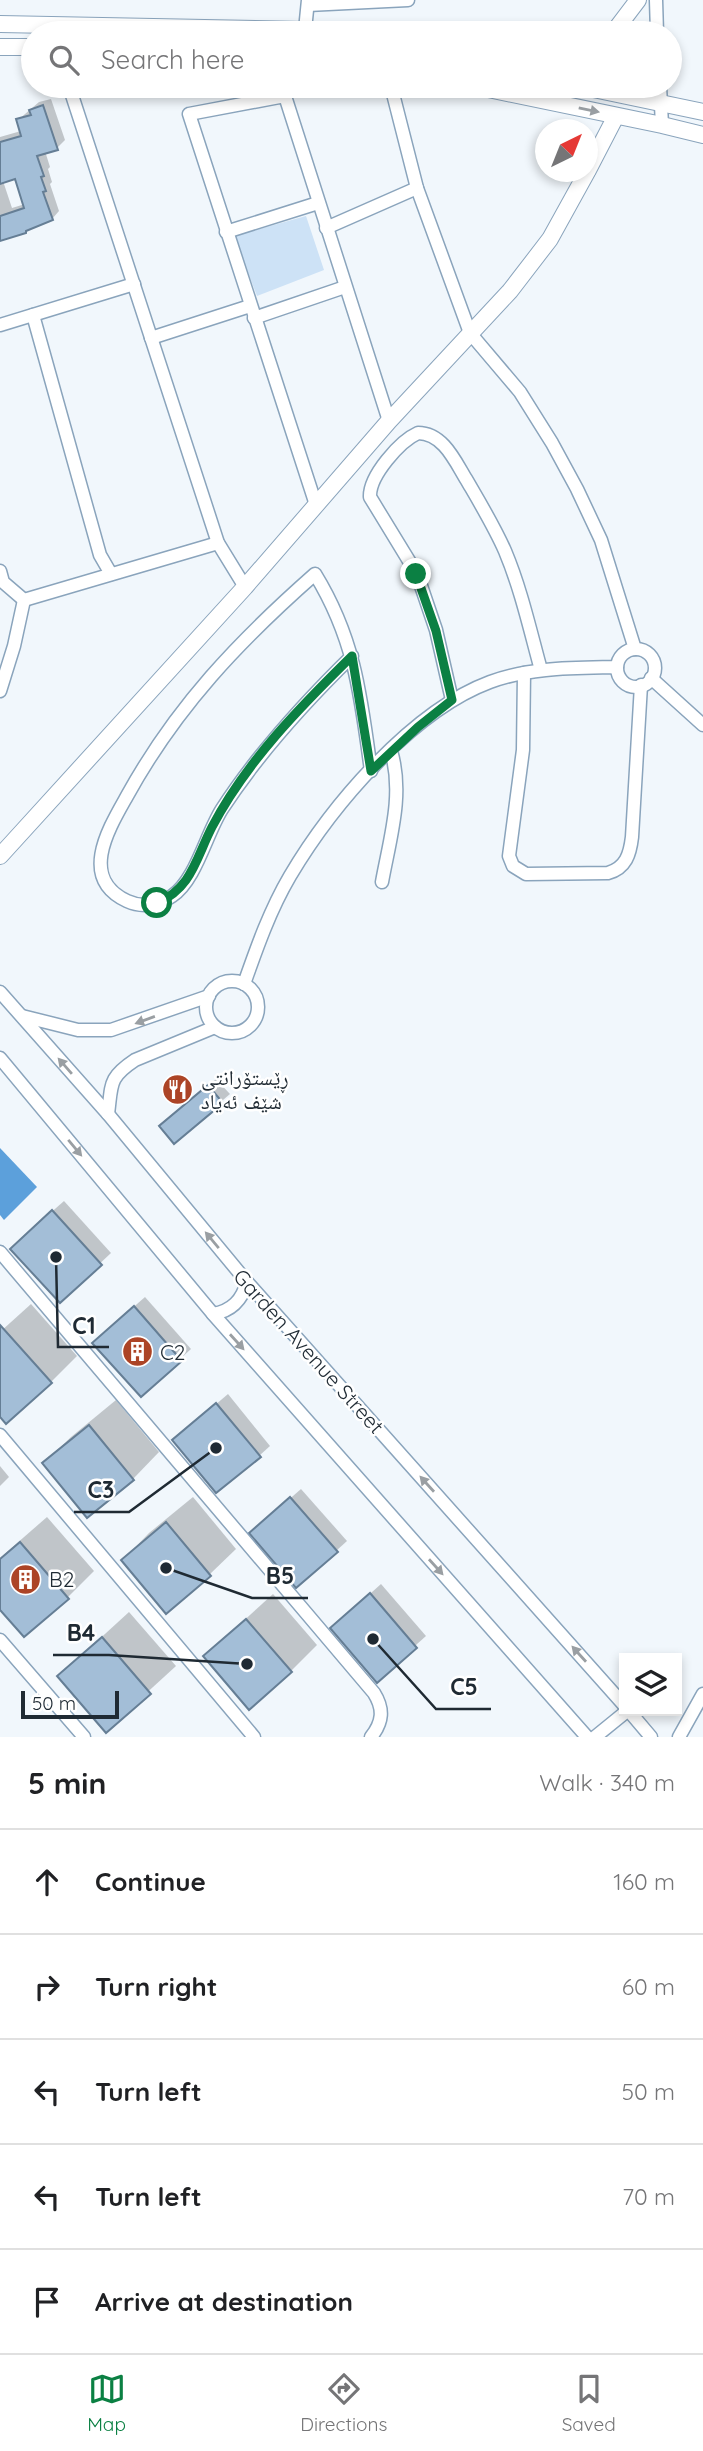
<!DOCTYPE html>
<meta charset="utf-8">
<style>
body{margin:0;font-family:Quicksand,"Noto Naskh Arabic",sans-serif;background:#f6f6f6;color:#202124}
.controls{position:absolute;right:21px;bottom:21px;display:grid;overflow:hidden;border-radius:0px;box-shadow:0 4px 10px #0003}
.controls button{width:63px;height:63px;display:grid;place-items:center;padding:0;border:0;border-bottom:2px solid #e0e0e0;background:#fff;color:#202124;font:35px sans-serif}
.compass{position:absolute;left:535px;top:119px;width:63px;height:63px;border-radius:50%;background:#fff;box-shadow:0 4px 10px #0003;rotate:43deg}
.scale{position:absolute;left:21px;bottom:18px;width:98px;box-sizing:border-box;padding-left:7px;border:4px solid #1f2a33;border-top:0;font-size:19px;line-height:24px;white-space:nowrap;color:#1f2a33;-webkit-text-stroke:5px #fff;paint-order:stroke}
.stop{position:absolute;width:21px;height:21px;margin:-16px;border:5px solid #0b8043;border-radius:50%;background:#fff}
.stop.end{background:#0b8043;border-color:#fff;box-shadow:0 2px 7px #0008}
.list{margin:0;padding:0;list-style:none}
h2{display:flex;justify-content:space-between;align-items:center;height:91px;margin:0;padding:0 28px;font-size:30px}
h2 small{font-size:23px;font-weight:400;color:#757577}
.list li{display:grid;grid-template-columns:46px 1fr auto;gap:21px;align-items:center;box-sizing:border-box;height:105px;padding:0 28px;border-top:2px solid #e0e0e0}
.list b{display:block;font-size:26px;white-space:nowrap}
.list em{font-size:23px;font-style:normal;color:#757577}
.icon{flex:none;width:38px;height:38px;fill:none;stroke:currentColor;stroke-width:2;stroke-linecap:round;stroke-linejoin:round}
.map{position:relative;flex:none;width:703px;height:1737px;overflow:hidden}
.search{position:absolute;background:#fff;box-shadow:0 4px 10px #0003;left:21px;right:21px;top:21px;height:77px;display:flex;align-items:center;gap:18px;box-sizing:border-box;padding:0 24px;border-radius:38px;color:#757577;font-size:26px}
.sheet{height:616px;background:#fff}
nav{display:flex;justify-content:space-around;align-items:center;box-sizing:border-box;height:98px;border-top:2px solid #e0e0e0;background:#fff;font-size:19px;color:#757577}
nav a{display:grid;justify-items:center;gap:4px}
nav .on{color:#0b8043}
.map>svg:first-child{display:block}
</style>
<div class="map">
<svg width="703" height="1737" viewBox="0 0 703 1737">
<rect width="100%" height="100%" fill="#f1f7fc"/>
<path fill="#cde2f6" d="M306,216L324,270L257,296L234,236Z"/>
<path fill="#5ca0db" d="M0,1148L37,1187L4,1220L0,1215Z"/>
<g fill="#0003" fill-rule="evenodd">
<path d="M51,99L65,140L57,148L45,151L50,167L48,169L52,182L50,184L59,211L52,219L0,239V137L21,131L18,120L39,102ZM16,177L25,204L12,208L3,181Z"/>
<path d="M216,1079L230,1094L174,1142L168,1119Z"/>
<path d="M64,1201L111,1253L60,1301L22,1238Z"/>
<path d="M145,1297L191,1349L141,1395L105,1332Z"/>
<path d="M31,1304L77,1356L51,1382L0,1414V1332Z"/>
<path d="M228,1394L270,1446L259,1456L174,1440Z"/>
<path d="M116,1400L159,1452L133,1479L44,1463L71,1437Z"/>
<path d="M0,1466L9,1477L0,1486Z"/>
<path d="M301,1489L347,1541L336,1551L262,1523Z"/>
<path d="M193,1497L236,1549L209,1575L123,1560L149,1533Z"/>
<path d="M47,1517L94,1571L68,1597L24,1635L0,1607V1558Z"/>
<path d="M381,1584L426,1636L377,1680L343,1618Z"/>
<path d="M273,1594L317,1645L291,1671L205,1656Z"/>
<path d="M129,1612L176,1666L106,1730L59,1676Z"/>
</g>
<g fill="#a3bed7" stroke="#657e95" stroke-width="2">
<path d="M43,105L58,150L37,156L44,176L41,177L46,191L43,192L53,220L26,231V233L0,241V216L24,208L15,179L0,184V142L21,136L16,119L31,115L29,110Z"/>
<path d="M208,1085L223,1103L174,1144L159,1126Z"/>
<path d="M52,1210L102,1265L60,1303L10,1249Z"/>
<path d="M134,1306L182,1361L141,1397L92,1343Z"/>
<path d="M0,1325L52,1383L6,1424L0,1417Z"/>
<path d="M216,1403L261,1457L216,1493L172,1440Z"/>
<path d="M89,1425L134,1480L87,1518L42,1463Z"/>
<path d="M290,1497L338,1552L296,1588L249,1533Z"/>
<path d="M166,1522L211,1576L166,1614L121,1560Z"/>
<path d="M20,1542L69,1599L24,1637L0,1610V1559Z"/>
<path d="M370,1593L417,1648L377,1683L330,1628Z"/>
<path d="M246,1619L292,1672L249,1710L203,1656Z"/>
<path d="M102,1637L151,1694L106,1733L57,1676Z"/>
</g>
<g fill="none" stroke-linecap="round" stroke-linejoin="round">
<defs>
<g id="minor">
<path d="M656,0L657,33"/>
<path d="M308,5L408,0"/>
<path d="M305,30L308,0"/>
<path d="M69,86L218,543L245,587"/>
<path d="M391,86L417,188L470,333L520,392L552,443L577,489L601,540L635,649"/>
<path d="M660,86L662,125"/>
<path d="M326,228L417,188"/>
<path d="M226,232L318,203"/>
<path d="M33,315L100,555L111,574"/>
<path d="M254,318L345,287"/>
<path d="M0,325L134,284"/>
<path d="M151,338L250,306"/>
<path d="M316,505L189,114L285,96L389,421"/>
<path d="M0,571L3,582L24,600L218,543"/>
<circle cx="636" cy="668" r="19"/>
<path d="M352,656C304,703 259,752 222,809C206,834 196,880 172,896C159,905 142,908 127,901C78,878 109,828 127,796C176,707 239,641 315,574C355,639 361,697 371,771"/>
<path d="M524,673L523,750L509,856L513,866L526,874L608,873C626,868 630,854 632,837L641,685"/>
<path d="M651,678L703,725"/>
<path d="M0,691L14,646L24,600"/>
<path d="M452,700L436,630L417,574L370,497C369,476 400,441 418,433C443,433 455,461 466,479C480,503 494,526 505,551C521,589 530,630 541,670"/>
<path d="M382,882C390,838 404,794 391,751"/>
<circle cx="232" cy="1007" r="26"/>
<path d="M244,984C257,947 270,910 290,876C332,805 412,711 490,682C530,667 575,668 617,667"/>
<path d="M0,992L108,1114L247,1282L624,1705"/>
<path d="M22,1016L78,1030H111L209,996"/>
<path d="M0,1058L213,1314L587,1737"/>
<path d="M108,1114C112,1084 108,1078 135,1060L215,1027"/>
<path d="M0,1252L374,1693C384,1709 383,1722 371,1737"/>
<path d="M213,1314C232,1311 242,1300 247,1282"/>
<path d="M0,1435L254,1737"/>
<path d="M0,1640L84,1737"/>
<path d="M629,1711L651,1737"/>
<path d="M595,1737L627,1711"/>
<path d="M679,1737L703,1694"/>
</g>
<g id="tertiary">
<path d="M0,24L305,30L323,33"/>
<path d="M613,33L638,0"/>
<path d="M0,47H33"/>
<path d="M474,86L662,125L703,135"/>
<path d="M579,86L703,112"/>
<path d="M588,170L616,116"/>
<path d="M0,856L245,587L389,421L510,291L550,239L587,172"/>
</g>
</defs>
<use href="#minor" stroke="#8aa4bc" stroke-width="15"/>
<use href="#tertiary" stroke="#8aa4bc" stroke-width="18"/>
<use href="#minor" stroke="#fff" stroke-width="12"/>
<use href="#tertiary" stroke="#fff" stroke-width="16"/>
</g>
<defs><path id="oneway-solid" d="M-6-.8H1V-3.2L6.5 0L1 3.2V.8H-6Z" transform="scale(1.75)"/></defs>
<g fill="#9a9fa3">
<use href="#oneway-solid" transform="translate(589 110) rotate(12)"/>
<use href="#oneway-solid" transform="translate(145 1020) rotate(160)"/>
<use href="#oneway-solid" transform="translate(65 1066) rotate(-131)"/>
<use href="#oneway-solid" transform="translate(75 1148) rotate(50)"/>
<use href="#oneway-solid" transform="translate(212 1240) rotate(-130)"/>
<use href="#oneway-solid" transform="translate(237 1342) rotate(48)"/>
<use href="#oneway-solid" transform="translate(427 1484) rotate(-132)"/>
<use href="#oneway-solid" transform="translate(436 1567) rotate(48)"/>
<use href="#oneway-solid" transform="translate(579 1654) rotate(-132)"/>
</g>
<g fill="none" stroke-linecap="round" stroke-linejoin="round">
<path stroke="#0b8043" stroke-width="9" d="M157,903C192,888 196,858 212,827C246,762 300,707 352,656L371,771L418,727L452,700L436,631L416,574"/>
</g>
<defs>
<symbol id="restaurant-disc" viewBox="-11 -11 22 22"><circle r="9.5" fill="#ac4426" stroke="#fff"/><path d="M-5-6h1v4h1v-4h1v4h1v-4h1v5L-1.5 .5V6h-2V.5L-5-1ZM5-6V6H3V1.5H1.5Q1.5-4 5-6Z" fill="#fff"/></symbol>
<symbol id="building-disc" viewBox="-11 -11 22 22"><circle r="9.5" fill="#ac4426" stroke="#fff"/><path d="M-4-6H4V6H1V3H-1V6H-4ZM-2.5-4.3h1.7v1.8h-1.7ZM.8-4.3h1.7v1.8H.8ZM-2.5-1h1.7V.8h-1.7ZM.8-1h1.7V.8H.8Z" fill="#fff"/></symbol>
</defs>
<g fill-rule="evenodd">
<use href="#restaurant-disc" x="160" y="1072" width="35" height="35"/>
<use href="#building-disc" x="120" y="1334" width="35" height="35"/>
<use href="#building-disc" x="8" y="1562" width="35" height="35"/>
</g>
<g text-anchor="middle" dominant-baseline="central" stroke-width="5" stroke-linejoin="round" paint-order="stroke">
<g font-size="21" fill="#1f2a33" stroke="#fff" text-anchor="start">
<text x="201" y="1077">ڕێستۆرانتی<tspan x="201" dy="24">شێف ئەیاد</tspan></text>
<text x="160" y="1352">C2</text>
<text x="49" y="1579">B2</text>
</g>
<g font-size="21" fill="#1f2a33" stroke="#fff">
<text transform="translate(309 1351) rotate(48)">Garden Avenue Street</text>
</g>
</g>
<path fill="none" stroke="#1f2a33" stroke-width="2.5" d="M56 1257L58 1347H109M216 1448L129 1512H74M166 1568L252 1598H308M247 1664L109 1655H53M373 1639L436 1709H491"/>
<g fill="#1f2a33" stroke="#fff" stroke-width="2.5">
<circle cx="56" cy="1257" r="7"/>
<circle cx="216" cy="1448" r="7"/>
<circle cx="166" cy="1568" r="7"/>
<circle cx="247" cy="1664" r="7"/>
<circle cx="373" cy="1639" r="7"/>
</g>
<g font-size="23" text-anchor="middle" font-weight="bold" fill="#1f2a33" stroke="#fff" stroke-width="5" stroke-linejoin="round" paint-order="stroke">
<text x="84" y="1334">C1</text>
<text x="101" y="1498">C3</text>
<text x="280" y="1584">B5</text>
<text x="81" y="1641">B4</text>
<text x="464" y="1695">C5</text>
</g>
</svg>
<div class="controls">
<button><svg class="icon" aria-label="layers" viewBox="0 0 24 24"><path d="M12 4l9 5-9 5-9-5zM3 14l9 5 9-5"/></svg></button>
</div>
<svg class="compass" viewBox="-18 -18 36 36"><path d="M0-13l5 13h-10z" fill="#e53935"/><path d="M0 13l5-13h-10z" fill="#757577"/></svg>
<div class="scale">50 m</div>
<div class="stop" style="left:157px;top:903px"></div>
<div class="stop end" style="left:416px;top:574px"></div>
<div class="search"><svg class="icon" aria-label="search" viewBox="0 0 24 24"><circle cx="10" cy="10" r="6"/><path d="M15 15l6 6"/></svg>Search here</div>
</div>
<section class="sheet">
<h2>5 min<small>Walk · 340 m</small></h2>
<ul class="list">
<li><svg class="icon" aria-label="ahead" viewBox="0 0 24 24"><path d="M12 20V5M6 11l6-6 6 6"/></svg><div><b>Continue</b></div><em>160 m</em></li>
<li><svg class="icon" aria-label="right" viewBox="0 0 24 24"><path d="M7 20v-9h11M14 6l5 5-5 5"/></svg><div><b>Turn right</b></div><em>60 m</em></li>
<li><svg class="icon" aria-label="left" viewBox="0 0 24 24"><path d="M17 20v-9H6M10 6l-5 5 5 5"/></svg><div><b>Turn left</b></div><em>50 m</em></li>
<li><svg class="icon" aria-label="left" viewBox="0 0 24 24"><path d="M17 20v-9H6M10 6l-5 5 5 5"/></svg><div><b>Turn left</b></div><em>70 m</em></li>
<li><svg class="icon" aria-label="arrive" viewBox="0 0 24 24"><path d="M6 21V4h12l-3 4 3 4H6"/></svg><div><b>Arrive at destination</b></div></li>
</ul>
</section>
<nav>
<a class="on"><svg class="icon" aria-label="map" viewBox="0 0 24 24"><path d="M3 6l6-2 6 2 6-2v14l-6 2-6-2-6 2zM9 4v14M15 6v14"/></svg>Map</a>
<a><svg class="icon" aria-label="directions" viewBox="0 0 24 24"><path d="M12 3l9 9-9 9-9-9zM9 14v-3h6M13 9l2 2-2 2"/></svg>Directions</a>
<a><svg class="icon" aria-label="saved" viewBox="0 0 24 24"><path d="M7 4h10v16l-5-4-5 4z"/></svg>Saved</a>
</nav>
